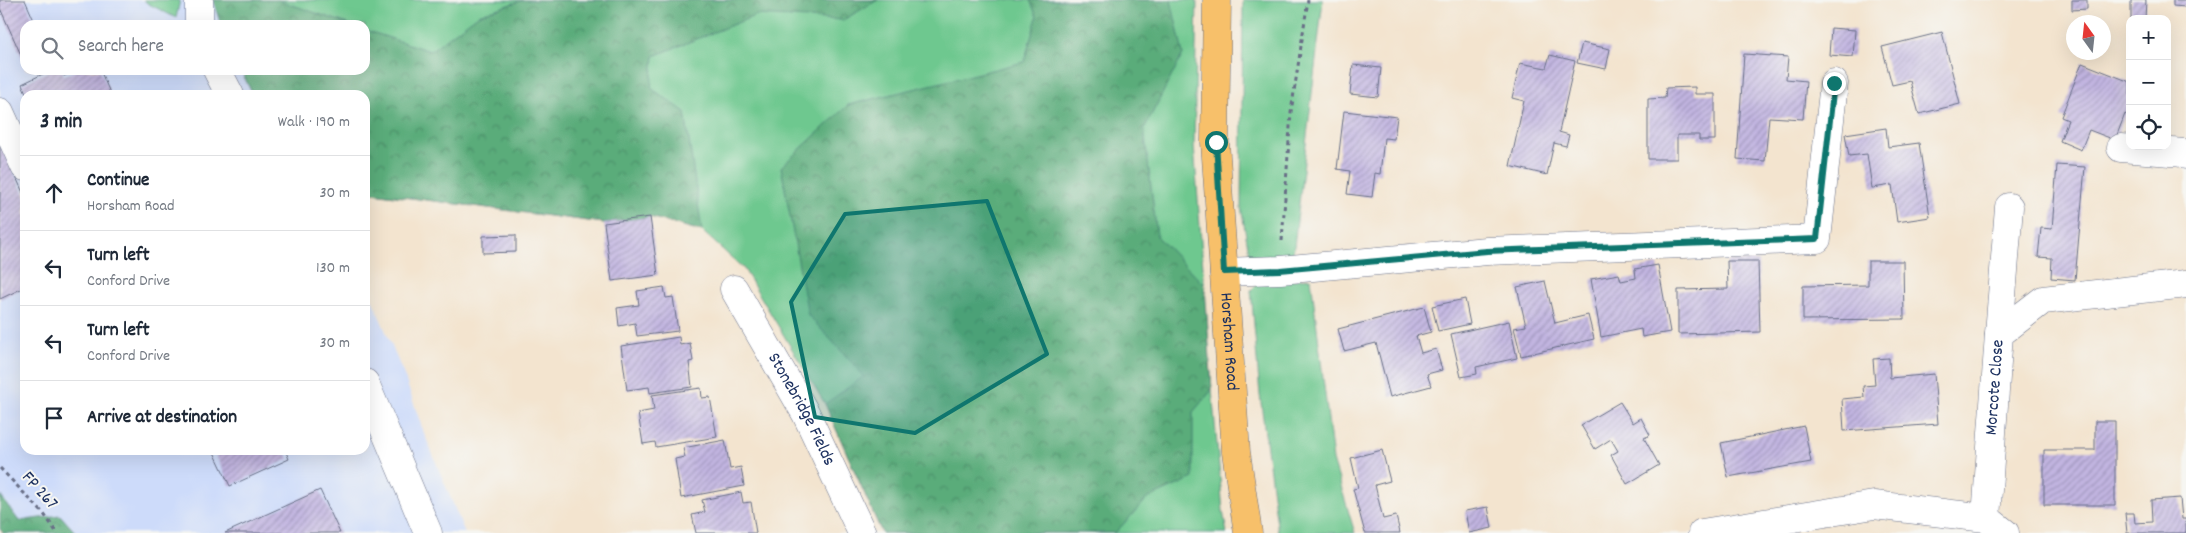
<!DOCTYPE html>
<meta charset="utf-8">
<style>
body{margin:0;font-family:Dekko,sans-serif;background:#f2f2f3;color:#1f2937}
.controls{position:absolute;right:15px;top:15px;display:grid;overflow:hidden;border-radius:10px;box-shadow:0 5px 20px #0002}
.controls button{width:45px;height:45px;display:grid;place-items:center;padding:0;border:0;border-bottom:1px solid #e0e1e3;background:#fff;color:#1f2937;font:25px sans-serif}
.compass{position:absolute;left:2066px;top:15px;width:45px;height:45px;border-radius:50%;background:#fff;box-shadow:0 5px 20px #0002;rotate:345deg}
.stop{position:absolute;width:15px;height:15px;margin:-11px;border:4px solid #0f766e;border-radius:50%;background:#fff}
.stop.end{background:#0f766e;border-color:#fff;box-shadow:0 1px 5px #0008}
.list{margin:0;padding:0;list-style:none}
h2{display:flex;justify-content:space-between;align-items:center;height:65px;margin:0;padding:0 20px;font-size:21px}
h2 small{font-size:16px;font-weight:400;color:#747a83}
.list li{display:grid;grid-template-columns:32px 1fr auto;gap:15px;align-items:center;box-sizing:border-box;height:75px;padding:0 20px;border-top:1px solid #e0e1e3}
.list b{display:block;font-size:19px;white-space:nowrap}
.list p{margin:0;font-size:16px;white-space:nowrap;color:#747a83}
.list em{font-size:16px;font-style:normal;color:#747a83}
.icon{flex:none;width:28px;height:28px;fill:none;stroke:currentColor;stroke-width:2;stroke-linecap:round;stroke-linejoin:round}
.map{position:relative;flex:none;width:2186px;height:533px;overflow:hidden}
.search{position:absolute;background:#fff;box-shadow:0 5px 20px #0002;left:20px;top:20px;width:350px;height:55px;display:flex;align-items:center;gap:12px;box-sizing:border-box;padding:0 18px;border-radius:15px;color:#747a83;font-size:19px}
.panel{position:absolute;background:#fff;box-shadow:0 5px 20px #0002;left:20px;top:90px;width:350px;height:365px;border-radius:15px}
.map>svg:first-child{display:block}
</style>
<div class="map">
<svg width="2186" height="533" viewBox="0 0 2186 533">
<defs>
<pattern id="forest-crowns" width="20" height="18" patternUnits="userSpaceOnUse" patternTransform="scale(1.25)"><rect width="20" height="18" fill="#5aac7a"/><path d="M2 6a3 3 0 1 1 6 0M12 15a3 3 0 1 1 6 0" fill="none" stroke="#4a8c67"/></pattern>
<pattern id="building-hatch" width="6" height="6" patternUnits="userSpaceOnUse" patternTransform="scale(1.25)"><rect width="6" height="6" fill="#c2b5e1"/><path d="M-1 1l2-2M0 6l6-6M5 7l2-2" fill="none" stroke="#9d94ba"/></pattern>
</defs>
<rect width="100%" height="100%" fill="#f6f6f2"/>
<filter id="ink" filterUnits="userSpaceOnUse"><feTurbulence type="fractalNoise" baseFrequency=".02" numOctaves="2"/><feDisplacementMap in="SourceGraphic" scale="10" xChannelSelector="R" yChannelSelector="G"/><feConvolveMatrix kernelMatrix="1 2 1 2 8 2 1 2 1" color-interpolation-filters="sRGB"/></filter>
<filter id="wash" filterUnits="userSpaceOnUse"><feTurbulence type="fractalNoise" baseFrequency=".0096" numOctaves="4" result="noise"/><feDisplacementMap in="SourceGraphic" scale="20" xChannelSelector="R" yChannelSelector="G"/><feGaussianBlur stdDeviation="1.12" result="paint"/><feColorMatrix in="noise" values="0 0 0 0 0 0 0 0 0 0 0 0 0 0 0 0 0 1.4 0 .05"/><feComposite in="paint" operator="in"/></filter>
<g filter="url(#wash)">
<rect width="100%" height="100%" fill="#f3e4cf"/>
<path fill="#cddbfa" d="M0,0H213L221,25H25V70H241L253,95H25V450H365V282L404,375L424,433L465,533H3L0,529Z"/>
<g fill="#6ec88f" stroke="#447c76">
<path d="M144,0H180L176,18L147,3Z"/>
<path d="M213,0H1197L1194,145L1212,390L1223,511L1227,533H882L825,404L744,269L702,231L650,217L604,223L365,192V95H253L241,70H365V25H221Z"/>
<path d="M1243,0H1323L1293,255L1250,259L1241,207Z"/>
<path d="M1311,278L1333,460L1355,533H1278L1260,395L1251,290L1259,282Z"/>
</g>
<g fill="url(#forest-crowns)" stroke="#3a6e6c">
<path d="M213,0H278L351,25H221Z"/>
<path d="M523,0H878L843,20L757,15L654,56L651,88L685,112L702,231L650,217L604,223L365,192V95H253L241,70H365V30L430,51L478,15Z"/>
<path d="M1030,0H1171L1183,54L1144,129L1157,236L1205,286L1212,390L1193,412V478L1147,499L1115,533H882L825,404L864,376L808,315L781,167L848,105L1024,62L1037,17Z"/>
<path d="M0,495L19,521L60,515L76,533H3L0,529Z"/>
</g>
<g id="blocks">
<g fill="url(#building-hatch)">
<path d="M0,0H25L36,25H25V64L0,8Z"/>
<path d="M2072,0H2087V9L2072,10Z"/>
<path d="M2131,0H2146L2145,19H2131Z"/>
<path d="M2173,0H2186V7L2173,6Z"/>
<path d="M1831,28L1855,30L1853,57L1829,55Z"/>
<path d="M1942,32L1960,104L1919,114L1910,81L1892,85L1882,47Z"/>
<path d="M1582,43L1610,49L1606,69L1577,63Z"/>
<path d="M1744,54L1788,57L1786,79L1806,81L1803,119L1769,117L1765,161L1737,159Z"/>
<path d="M1550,55L1575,61L1559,132L1569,135L1566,146L1554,143L1547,175L1510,166L1524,101L1512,98L1520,63L1546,68Z"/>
<path d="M2082,63L2130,82V116L2125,114L2115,140L2089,130L2081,150L2060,141L2068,120L2061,117Z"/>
<path d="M1353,65L1381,68L1378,97L1350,94Z"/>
<path d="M51,70H62L64,76L77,70H100L111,95H27L22,84Z"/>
<path d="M1695,87V94H1715V140H1699V135H1677V159H1648V99L1665,98L1666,88Z"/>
<path d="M1344,111L1397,117L1394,139L1384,138L1380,174L1375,173L1372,197L1347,194L1350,171L1337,169Z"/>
<path d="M1886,128L1888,147L1919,143L1930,217L1897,222L1892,185L1872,188L1867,154L1849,156L1845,134Z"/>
<path d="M0,142L25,197V287L0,299Z"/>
<path d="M2057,165L2085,167L2075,280L2051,278L2052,258L2038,257L2041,228L2052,229Z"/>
<path d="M650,217L658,275L612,281L604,223Z"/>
<path d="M516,235V252L483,253V236Z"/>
<path d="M1727,261H1758L1760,332L1678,334V290L1728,289Z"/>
<path d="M1868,261H1903L1904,319L1803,320V286L1868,285Z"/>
<path d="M1658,265L1670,332L1642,337L1641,329L1601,337L1591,279L1619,274L1621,281L1636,278L1635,269Z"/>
<path d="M1545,281L1555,323L1588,315L1594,339L1521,356L1514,328L1526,326L1517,287Z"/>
<path d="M664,287L666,298L673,297L678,331L637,336L635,323L619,326L617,308L639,305L637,291Z"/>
<path d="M1465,299L1470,324L1438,331L1432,306Z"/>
<path d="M1424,307L1431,332L1416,336L1421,353L1436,349L1442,370L1427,374L1431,386L1390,397L1376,343L1344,351L1338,329Z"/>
<path d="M1509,321L1517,358L1476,367L1477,374L1461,377L1451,334Z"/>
<path d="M679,337L680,345L690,343L693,361L689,362L692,387L650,393L649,387L627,390L621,346Z"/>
<path d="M1889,358L1890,378L1934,374L1938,424L1844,431L1842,399L1864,397L1863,386L1875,385L1873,359Z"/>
<path d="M701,388L702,398L710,397L717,437L656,447L655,442L643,444L638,413L654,410L652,395Z"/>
<path d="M1620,402L1633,423L1641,418L1650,435L1644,438L1659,465L1627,484L1611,455L1618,451L1611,439L1595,449L1581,425Z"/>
<path d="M2095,421H2115V505H2044V450H2095Z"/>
<path d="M1804,426L1811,462L1728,477L1721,443Z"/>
<path d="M725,440L730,469L741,467L744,486L681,498L675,459L685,457L683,448Z"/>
<path d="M213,450H285L289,459L230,486Z"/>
<path d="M1382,450L1390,481L1375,485L1383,519L1396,516L1400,533H1365L1353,489L1358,488L1351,458Z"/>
<path d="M320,490L340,533H225Z"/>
<path d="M741,492L743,503L751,502L756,533H696L692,515L705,512L702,500Z"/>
<path d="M2180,498L2182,519H2186V533H2127L2125,513H2134L2135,523L2152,522L2151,500Z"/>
<path d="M1488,507L1492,528L1469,533L1465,511Z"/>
</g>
</g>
</g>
<g filter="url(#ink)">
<use href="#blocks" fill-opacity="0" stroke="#676e86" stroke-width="1"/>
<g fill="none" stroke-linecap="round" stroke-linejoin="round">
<defs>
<g id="minor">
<path d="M199,0V25"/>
<path d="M217,70L230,95"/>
<path d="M0,112L25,167"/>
<path d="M2121,148L2184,153L2186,155"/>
<path d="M1224,272L1280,270L1487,251L1817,239L1834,83"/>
<path id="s1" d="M734,289L806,414L862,533"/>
<path d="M1999,334L2009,207"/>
<path d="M365,383L428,533"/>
<path id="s2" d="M1986,518L1999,334L2043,300L2186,284"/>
<path d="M1702,533L1874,505L1986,518L2005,533"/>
</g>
<g id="major">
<path id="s3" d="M1217,0L1215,142L1236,452L1248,533"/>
</g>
</defs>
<use href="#minor" stroke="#676e86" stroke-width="29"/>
<use href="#major" stroke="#676e86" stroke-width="29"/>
<g stroke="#676e86" stroke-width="3" stroke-dasharray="4 4" stroke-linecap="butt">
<path d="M1282,241L1291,112L1308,0"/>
<path d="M0,468L44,514L57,533"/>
</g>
<use href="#minor" stroke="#fff" stroke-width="28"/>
<use href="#major" stroke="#f7c06b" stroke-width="28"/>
</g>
</g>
<g fill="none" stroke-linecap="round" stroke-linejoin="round" filter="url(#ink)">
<path stroke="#0f766e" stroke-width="6" d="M1216,142L1224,272L1280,270L1487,251L1817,239L1834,83"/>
</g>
<path fill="#0f766e" fill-opacity="0.2" stroke="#0f766e" stroke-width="4" stroke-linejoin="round" d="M987,201L1047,354L915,433L815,417L791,302L845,214Z"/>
<g text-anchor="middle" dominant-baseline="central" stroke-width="4" stroke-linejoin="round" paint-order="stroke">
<g font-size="18" fill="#1b2f5e" stroke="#f6f6f2">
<text stroke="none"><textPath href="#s3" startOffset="342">Horsham Road</textPath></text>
<text stroke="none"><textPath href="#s2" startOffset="131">Morcote Close</textPath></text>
<text stroke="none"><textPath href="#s1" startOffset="138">Stonebridge Fields</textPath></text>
<text transform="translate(39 491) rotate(48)">FP 267</text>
</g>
</g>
</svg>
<div class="controls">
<button>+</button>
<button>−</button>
<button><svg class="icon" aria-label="locate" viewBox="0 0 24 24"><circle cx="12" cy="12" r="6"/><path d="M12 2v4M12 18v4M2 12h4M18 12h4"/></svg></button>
</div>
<svg class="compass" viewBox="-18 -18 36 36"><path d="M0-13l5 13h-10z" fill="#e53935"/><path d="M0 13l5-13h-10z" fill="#747a83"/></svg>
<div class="stop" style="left:1216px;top:142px"></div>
<div class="stop end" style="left:1834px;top:83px"></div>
<div class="search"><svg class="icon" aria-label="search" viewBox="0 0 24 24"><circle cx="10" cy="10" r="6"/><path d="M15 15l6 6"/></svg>Search here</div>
<section class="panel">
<h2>3 min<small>Walk · 190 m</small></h2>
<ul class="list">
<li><svg class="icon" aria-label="ahead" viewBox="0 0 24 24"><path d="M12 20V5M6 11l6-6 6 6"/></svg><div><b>Continue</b><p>Horsham Road</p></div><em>30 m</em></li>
<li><svg class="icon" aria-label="left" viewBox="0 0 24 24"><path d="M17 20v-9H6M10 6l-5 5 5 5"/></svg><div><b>Turn left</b><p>Conford Drive</p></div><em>130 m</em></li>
<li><svg class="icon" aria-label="left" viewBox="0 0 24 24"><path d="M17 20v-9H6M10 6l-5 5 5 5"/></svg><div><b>Turn left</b><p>Conford Drive</p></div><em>30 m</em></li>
<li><svg class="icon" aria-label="arrive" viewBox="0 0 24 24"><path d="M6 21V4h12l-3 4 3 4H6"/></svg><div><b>Arrive at destination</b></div></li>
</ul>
</section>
</div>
